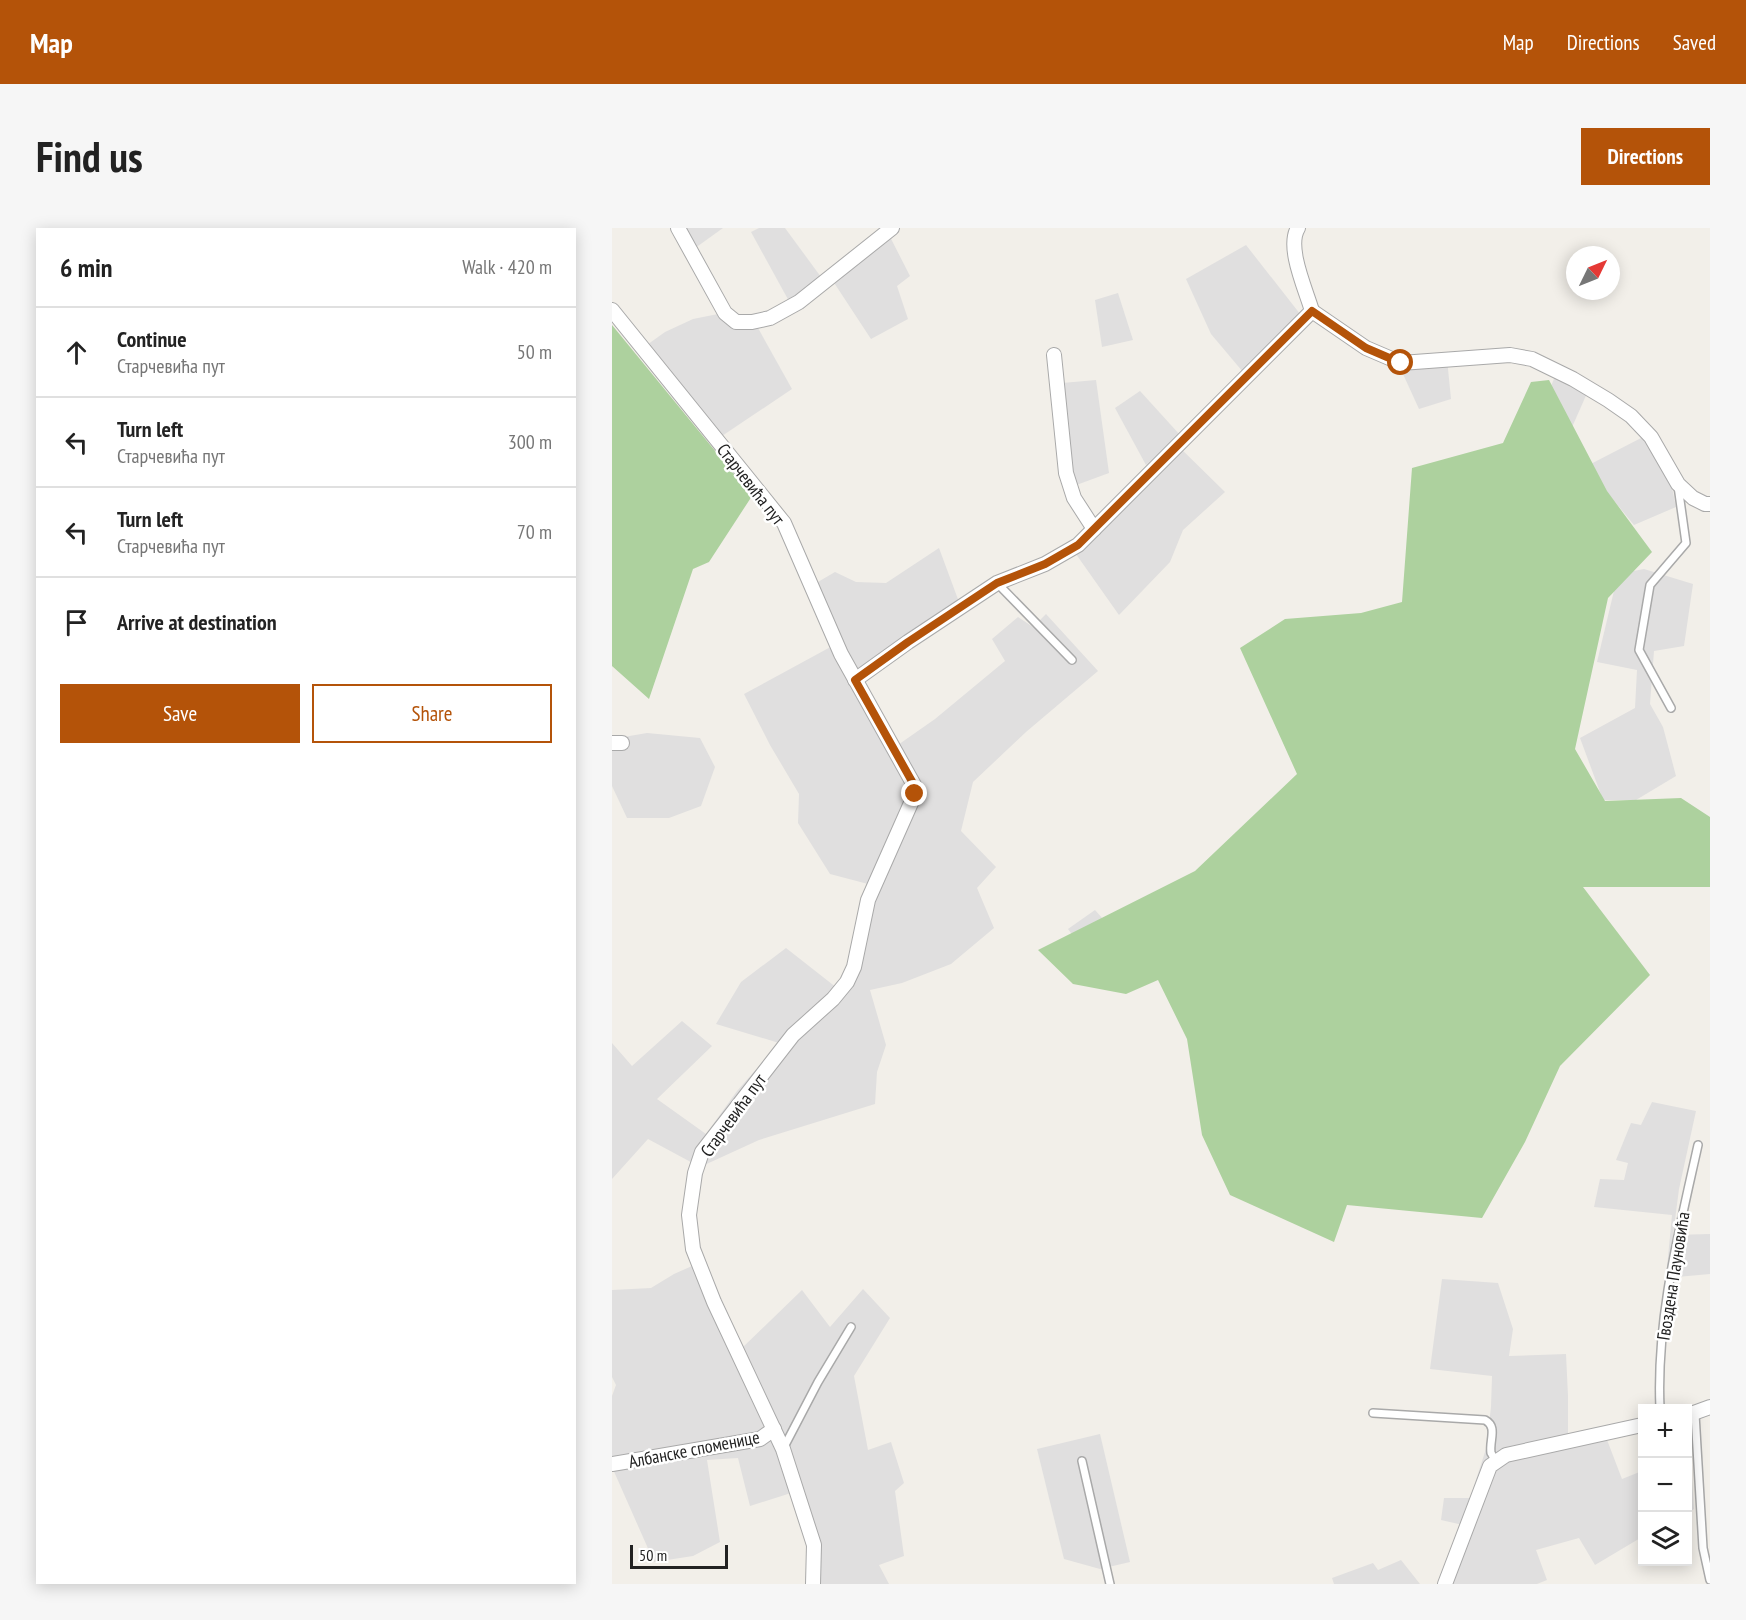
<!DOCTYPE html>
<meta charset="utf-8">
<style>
body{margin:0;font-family:"PT Sans Narrow",sans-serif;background:#f6f6f6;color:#222}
.controls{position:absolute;right:18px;bottom:18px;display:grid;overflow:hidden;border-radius:0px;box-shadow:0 3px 15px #0003}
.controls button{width:54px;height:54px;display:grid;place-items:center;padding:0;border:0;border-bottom:2px solid #e0e0e0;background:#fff;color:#222;font:30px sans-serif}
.compass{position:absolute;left:954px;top:18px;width:54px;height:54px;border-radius:50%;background:#fff;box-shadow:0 3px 15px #0003;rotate:47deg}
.scale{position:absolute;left:18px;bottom:15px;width:98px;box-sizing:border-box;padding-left:6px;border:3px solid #222;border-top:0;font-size:16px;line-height:21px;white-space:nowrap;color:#222;-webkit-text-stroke:4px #fff;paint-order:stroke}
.stop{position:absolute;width:18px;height:18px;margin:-14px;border:4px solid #b45309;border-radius:50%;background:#fff}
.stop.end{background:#b45309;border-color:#fff;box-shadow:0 2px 6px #0008}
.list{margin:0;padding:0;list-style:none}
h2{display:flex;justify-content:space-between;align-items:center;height:78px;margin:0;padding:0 24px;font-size:26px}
h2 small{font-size:20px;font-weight:400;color:#767676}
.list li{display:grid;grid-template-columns:39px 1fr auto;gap:18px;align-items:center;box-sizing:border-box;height:90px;padding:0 24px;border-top:2px solid #e0e0e0}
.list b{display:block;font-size:22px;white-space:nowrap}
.list p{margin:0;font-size:20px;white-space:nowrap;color:#767676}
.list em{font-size:20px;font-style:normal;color:#767676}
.actions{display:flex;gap:12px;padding:18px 24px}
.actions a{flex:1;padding:14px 0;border:2px solid #b45309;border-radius:0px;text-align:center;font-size:21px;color:#b45309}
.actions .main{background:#b45309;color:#fff}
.icon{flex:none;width:33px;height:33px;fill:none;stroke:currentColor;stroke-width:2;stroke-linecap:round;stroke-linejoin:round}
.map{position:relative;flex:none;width:1098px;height:1356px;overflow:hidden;border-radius:0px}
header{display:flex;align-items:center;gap:36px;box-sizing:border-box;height:84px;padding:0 30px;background:#b45309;color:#fff}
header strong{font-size:28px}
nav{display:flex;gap:33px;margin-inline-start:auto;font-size:21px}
.intro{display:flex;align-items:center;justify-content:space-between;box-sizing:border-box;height:144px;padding:0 36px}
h1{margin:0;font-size:42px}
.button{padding:15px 27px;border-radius:0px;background:#b45309;color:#fff;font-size:21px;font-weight:700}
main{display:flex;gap:36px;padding:0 36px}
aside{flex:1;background:#fff;border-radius:0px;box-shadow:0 3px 15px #0003}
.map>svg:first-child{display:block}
</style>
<header>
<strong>Map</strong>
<nav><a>Map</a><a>Directions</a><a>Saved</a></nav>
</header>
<div class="intro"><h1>Find us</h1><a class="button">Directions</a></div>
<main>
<aside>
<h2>6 min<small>Walk · 420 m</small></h2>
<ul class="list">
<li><svg class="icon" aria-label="ahead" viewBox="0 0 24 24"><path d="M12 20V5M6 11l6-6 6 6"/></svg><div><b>Continue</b><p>Старчевића пут</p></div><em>50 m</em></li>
<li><svg class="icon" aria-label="left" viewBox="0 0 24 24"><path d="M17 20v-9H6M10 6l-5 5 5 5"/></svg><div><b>Turn left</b><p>Старчевића пут</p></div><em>300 m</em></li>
<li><svg class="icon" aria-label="left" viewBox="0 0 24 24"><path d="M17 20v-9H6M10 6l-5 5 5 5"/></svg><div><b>Turn left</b><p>Старчевића пут</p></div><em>70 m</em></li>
<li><svg class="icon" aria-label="arrive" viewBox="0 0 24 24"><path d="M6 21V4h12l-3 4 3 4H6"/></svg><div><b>Arrive at destination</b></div></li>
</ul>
<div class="actions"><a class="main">Save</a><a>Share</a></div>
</aside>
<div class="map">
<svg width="1098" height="1356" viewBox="0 0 1098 1356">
<rect width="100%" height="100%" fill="#f2efe9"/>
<g fill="#e0dfdf">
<path d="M64,0H111L79,23Z"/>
<path d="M147,0H173L209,49L178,75L139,4Z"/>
<path d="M274,1L298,48L285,58L296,91L259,111L215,44Z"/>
<path d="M634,17L692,91L631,144L599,106L574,51Z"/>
<path d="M506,65L521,112L490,119L483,72Z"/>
<path d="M106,86L141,91L180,161L101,214L32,119L53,104L81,91Z"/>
<path d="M835,131L839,171L807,181L786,135Z"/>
<path d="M944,146L976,163L953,215L922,199Z"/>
<path d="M484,152L497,245L459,259L439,156Z"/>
<path d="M528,163L568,207L534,237L503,180Z"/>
<path d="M1031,209L1046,228L1058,250L1064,279L1022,297L999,269L969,241Z"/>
<path d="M563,215L613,264L571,302L558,334L507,387L459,319L476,303L498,275Z"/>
<path d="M327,320L347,374L283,414L243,446L199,358L223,344L244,354L274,355Z"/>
<path d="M1032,341L1081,356L1072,418L1042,423L1038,476L1051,499L1064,548L1024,572H991L968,510L1023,480L1025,442L985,434L1006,346Z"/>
<path d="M434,386L486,443L414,504L361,554L349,603L384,639L365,660L382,700L339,736L290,755L258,762L274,817L265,844L263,876L147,912L88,939L36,911L0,951V815L20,838L70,793L100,818L45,871L94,906L125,863L167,815L104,796L129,754L174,720L225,760L239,738L256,656L218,646L186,595L187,566L158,517L132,466L224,416L283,519L323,491L393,433L380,411L406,389L421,399Z"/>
<path d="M35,505L88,510L103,539L89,578L57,590H15L0,558V511Z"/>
<path d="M483,682L498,699L474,725L456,701Z"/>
<path d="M1040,874L1084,883L1067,961L1061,1007L1098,1006V1046L1054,1050L1060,987L982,979L988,951L1012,952L1016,935L1004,932L1019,895L1029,897Z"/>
<path d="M80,1038L111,1086L156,1188L179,1265L138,1278L126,1230L95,1232L108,1314L81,1328L42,1334L0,1239V1168L4,1157L0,1149V1062L39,1060L62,1046Z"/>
<path d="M830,1051L886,1055L901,1101L897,1128L954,1126L956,1168V1207L992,1204L1010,1251L1030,1243V1309L983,1337L967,1310L924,1322L935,1352L925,1356H831L851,1297L829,1292L832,1270H858L874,1221L879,1179L880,1148L818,1141Z"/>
<path d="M251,1061L278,1090L242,1148L256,1222L279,1214L292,1255L283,1263L292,1328L267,1337L277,1356H201L192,1282L150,1161L131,1119L190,1062L218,1099Z"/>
<path d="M1076,1188L1082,1281L1076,1285Z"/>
<path d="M488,1206L518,1334L488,1341L452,1331L425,1221Z"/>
<path d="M789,1332L808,1356H722L720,1350L761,1335L766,1342Z"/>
</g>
<g fill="#add19e">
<path d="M0,97L140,268L97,334L81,341L37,471L0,438Z"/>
<path d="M937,152L995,263L1040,324L996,370L963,521L993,573L1069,570L1098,589V659H971L1038,747L948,838L913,914L870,990L735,977L722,1014L618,967L590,907L575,811L546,752L514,766L461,756L426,722L583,643L685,546L628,420L673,391L749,385L790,374L800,240L891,215L919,154Z"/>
</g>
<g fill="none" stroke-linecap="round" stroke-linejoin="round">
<defs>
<g id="service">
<path d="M385,355L460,432"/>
<path d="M1059,480L1027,422L1038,357L1074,315L1066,258"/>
<path d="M1048,1180C1044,1092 1067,1003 1086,917"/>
<path d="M761,1185L873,1192C886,1199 877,1212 879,1225C880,1226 883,1233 884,1234"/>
<path d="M1083,1186L1091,1320L1098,1352"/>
<path d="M171,1221L206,1154L239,1099"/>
<path d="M470,1233L498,1356"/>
</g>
<g id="minor">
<path d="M66,0L113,85L124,94H140L158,90L187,74L280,0"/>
<path d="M686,0C674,19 694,62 700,83"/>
<path d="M0,82L172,295L229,426L302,557L303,566L256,672L242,739L235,754L221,771L181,807L90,924L83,945L77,987L81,1021L102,1074L171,1221L202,1317L201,1356"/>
<path d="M700,83L754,120L789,135L898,127L920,131L961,151L996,172L1019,188L1039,209L1066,256L1081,270L1093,276H1098"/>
<path d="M442,127L454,245L462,270L482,301"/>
<path d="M243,452L296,414L385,355L433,336L466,317L700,83"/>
<path d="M0,515H10"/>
<path d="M1076,1187L1098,1179"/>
<path d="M0,1236L148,1211L162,1201"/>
<path d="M833,1356L878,1238L894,1227L1030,1197"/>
</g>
</defs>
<use href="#service" stroke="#a9a9a9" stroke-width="10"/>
<use href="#minor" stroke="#a9a9a9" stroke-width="16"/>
<use href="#service" stroke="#fff" stroke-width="7"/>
<use href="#minor" stroke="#fff" stroke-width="14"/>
</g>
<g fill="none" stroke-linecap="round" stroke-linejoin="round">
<path stroke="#b45309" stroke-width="8" d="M303,566L302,557L243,452L296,414L385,355L433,336L466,317L700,83L754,120L789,135"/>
</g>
<g text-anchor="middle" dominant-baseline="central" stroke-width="5" stroke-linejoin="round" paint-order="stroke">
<g font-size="18" fill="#222" stroke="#fff">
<text transform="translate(139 256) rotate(52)">Старчевића пут</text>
<text transform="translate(121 887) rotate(-54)">Старчевића пут</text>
<text transform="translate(1061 1048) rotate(-81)">Гвоздена Пауновића</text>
<text transform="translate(82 1221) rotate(-11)">Албанске споменице</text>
</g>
</g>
</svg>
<div class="controls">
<button>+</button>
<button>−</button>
<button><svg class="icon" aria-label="layers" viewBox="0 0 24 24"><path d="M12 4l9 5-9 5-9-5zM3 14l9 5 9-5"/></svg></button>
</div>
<svg class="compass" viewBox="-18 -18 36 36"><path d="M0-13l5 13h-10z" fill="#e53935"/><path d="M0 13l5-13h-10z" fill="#767676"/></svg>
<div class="scale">50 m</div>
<div class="stop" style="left:789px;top:135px"></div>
<div class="stop end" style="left:303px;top:566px"></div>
</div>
</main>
